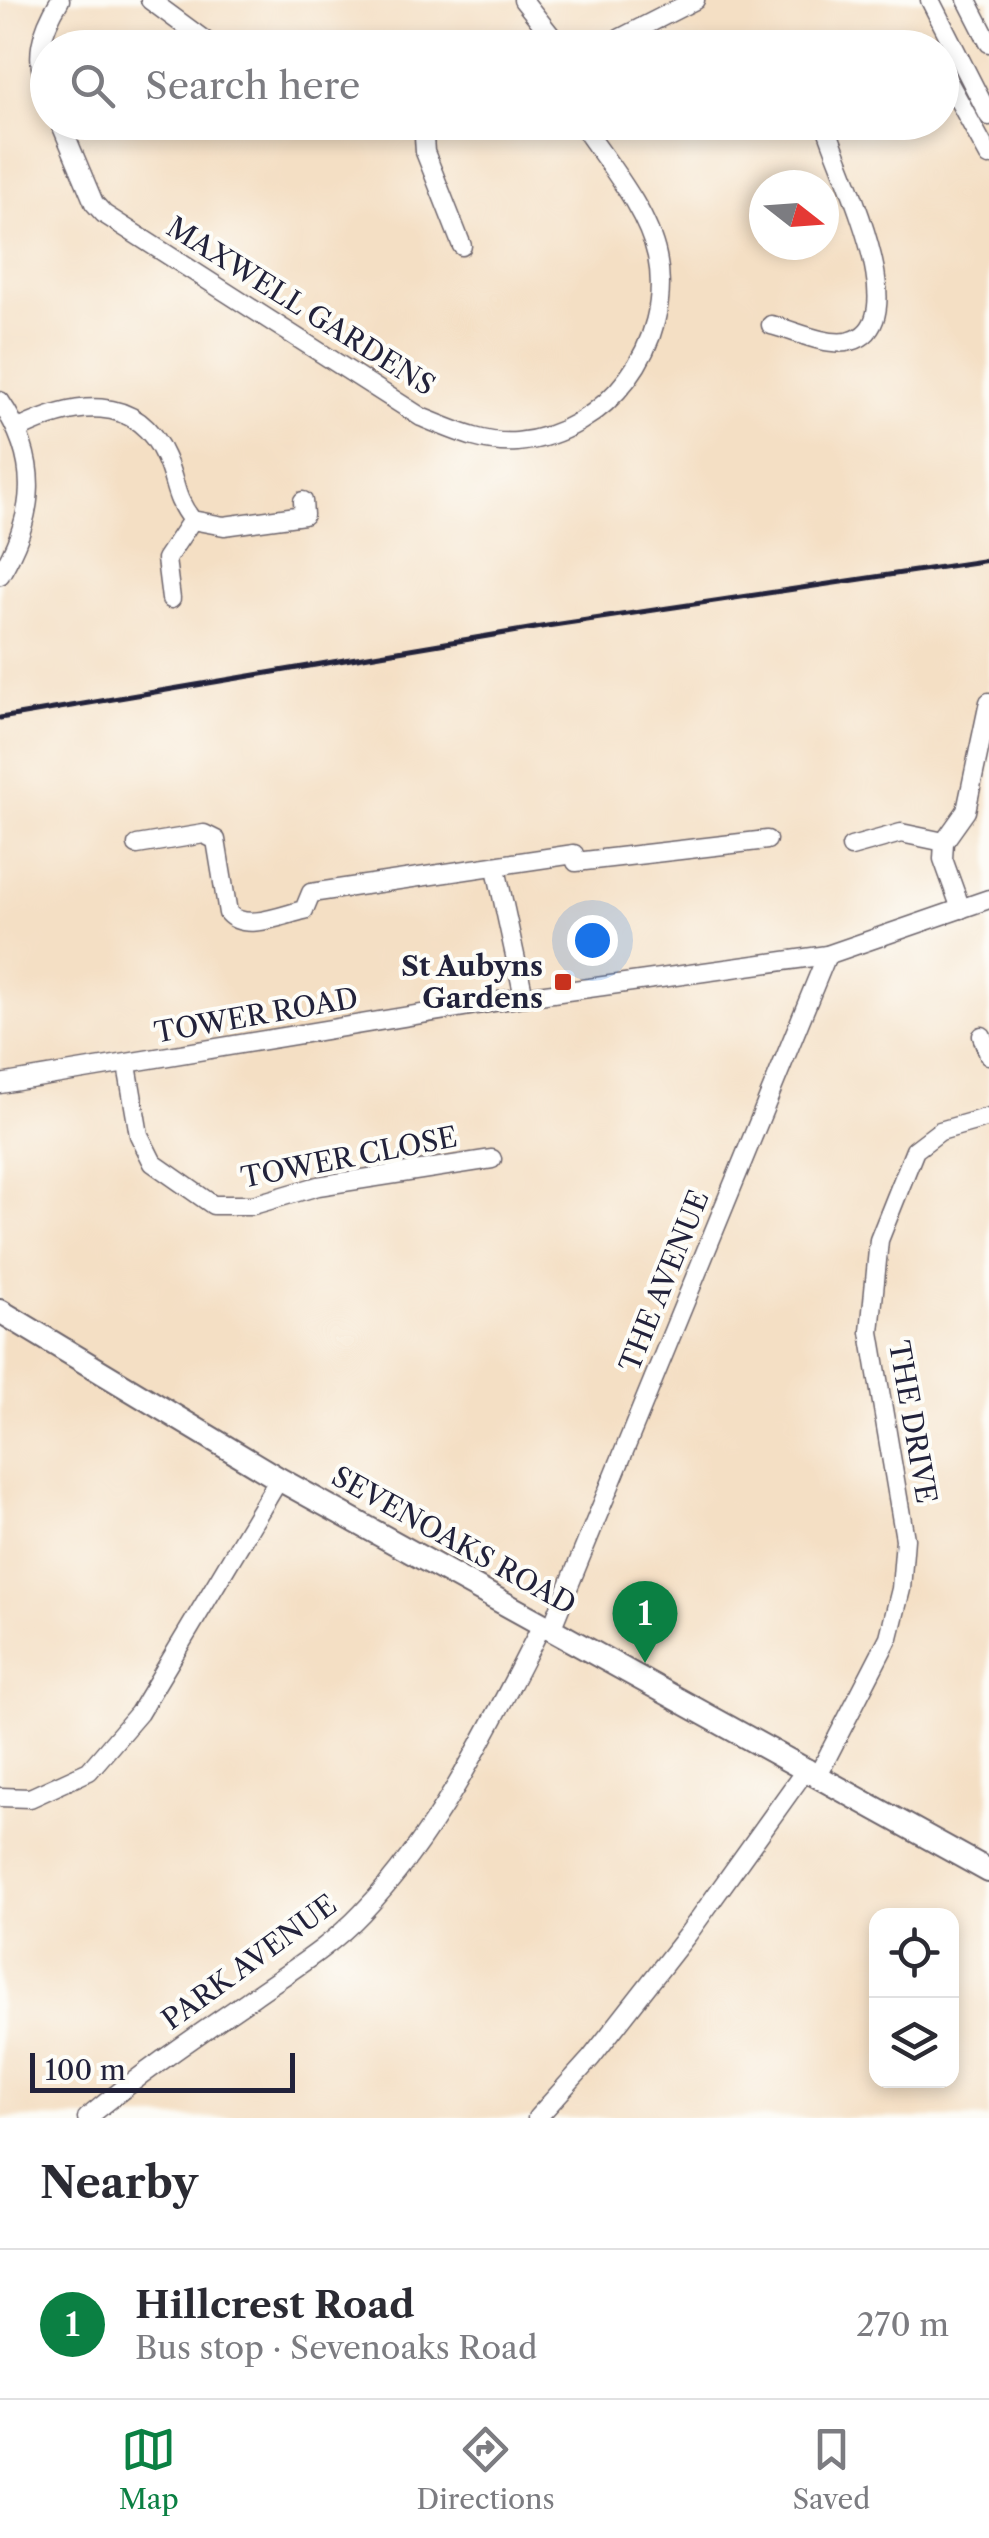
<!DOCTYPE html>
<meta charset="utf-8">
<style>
body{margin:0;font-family:"Libre Caslon Text",serif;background:#f7f7f7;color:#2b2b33}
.controls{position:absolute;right:30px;bottom:30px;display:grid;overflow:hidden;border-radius:20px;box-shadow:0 5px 15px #0003}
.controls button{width:90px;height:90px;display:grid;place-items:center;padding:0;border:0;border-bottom:2px solid #e1e1e2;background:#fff;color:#2b2b33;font:50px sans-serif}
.compass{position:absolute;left:749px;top:170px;width:90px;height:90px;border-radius:50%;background:#fff;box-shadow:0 5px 15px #0003;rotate:107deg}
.scale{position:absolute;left:30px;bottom:25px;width:265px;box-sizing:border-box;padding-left:10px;border:5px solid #22223b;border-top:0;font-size:28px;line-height:35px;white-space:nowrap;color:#22223b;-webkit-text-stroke:8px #fdfcf7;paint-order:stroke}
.you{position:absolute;left:592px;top:940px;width:35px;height:35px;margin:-25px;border:8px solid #fff;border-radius:50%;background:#1a73e8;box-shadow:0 0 0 15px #1a73e833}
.badge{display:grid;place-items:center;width:65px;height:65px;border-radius:50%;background:#0b8043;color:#fff;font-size:32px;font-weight:700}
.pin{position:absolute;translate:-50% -82px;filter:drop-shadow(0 2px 5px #0008)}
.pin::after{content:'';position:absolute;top:52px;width:35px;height:30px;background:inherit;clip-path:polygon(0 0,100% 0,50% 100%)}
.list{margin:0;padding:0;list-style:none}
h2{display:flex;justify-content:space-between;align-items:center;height:130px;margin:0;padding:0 40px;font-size:42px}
h2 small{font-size:32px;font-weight:400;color:#7c7c81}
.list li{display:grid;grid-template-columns:65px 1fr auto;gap:30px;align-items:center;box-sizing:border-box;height:150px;padding:0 40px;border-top:2px solid #e1e1e2}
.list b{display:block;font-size:38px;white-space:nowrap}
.list p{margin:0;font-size:32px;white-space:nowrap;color:#7c7c81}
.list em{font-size:32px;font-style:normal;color:#7c7c81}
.icon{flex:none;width:55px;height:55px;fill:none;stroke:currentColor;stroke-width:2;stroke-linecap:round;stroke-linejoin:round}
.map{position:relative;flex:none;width:989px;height:2118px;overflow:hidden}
.search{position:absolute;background:#fff;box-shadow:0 5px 15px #0003;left:30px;right:30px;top:30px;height:110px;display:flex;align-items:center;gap:25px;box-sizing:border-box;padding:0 35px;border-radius:55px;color:#7c7c81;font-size:38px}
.sheet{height:280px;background:#fff}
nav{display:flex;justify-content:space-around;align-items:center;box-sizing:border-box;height:140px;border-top:2px solid #e1e1e2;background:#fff;font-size:28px;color:#7c7c81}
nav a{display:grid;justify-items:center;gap:5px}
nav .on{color:#0b8043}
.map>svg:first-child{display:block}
</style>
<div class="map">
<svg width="989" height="2118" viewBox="0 0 989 2118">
<rect width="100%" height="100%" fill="#fdfcf7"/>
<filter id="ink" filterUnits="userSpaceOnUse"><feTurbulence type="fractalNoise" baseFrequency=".01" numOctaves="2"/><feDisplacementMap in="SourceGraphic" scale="20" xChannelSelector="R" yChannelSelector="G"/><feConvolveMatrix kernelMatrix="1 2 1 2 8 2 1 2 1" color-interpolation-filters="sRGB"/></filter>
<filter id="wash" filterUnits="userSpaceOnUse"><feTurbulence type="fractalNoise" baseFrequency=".0048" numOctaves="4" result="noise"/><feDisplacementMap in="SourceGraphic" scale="40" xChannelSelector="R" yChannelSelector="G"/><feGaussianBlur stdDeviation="2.25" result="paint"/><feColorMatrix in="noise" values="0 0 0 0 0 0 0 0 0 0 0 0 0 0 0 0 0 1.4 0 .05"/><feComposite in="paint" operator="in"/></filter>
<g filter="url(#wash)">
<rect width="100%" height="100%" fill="#f4dfc4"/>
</g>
<g filter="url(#ink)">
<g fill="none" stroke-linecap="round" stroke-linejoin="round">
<defs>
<g id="minor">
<path d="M150,0L215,48"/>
<path d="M523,0L561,48"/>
<path d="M930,0L989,116"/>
<path d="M967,0L989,43"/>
<path d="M601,48L695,0"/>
<path d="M942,70L989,156"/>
<path d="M48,92C33,58 41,31 60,0"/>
<path d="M60,122L94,203L104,214L421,417C451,429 484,445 517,442C607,434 675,343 657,256C647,209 606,161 580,122"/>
<path d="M423,122L425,152L462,246"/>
<path d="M771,325C793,330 823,345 846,342C923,330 836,165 825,122"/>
<path d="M0,401C41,461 36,515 0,575"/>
<path d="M19,429C72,403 136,391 165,457C177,483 173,496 192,520L224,526L304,515L303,501"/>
<path d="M171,599L166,559L192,520"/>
<path d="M137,845L204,834L216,840L228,913C245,932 282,915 304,910L311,893L574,854L576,862L767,840"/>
<path d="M851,847L901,833L944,842"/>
<path d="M496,868L524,997"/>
<path d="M961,909L943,859L944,842L966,811L989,702"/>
<path d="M982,1036L989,1055"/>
<path d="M127,1065L139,1135L153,1163L213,1205H253L318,1186L492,1159"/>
<path d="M0,1084L524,997L827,955L989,899"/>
<path d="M552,1627L827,955"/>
<path d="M818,1775L889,1637L901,1589L905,1539L870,1332L879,1240L915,1150L940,1131L989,1117"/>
<path d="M0,1797L30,1798L89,1771L139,1713L279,1479"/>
<path d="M87,2118C140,2074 196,2036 253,1997C290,1971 331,1946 362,1913C440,1831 492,1723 543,1623"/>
<path d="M537,2118L591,2058L688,1934L807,1768"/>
</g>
<path id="major" d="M0,1311L279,1479L989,1871"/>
</defs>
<use href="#minor" stroke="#6c646b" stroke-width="21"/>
<use href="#major" stroke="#6c646b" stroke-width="26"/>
<use href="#minor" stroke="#fff" stroke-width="18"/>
<use href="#major" stroke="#fff" stroke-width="22"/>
<path stroke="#22223b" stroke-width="5" d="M0,718L547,626L989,560"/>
</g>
</g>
<rect fill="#c8321e" stroke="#fdfcf7" stroke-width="4" x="553" y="972" width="20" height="20" rx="5"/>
<g text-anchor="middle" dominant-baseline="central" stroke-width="8" stroke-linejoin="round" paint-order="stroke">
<g font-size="28" fill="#22223b" stroke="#fdfcf7">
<text transform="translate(301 306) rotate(32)">MAXWELL GARDENS</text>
<text transform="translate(256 1015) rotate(-10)">TOWER ROAD</text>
<text transform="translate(349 1157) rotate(-11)">TOWER CLOSE</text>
<text transform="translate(664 1281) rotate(-68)">THE AVENUE</text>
<text transform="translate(913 1422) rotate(80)">THE DRIVE</text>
<text transform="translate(454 1540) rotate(29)">SEVENOAKS ROAD</text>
<text transform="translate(249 1962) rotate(-36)">PARK AVENUE</text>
</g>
<g font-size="28" font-weight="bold" fill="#22223b" stroke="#fdfcf7" text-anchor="end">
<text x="543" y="966">St Aubyns<tspan x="543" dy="32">Gardens</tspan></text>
</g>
</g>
</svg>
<div class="controls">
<button><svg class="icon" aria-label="locate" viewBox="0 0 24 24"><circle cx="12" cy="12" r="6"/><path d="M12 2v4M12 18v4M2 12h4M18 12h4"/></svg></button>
<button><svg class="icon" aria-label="layers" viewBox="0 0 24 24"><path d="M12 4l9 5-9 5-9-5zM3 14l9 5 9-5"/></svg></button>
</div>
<svg class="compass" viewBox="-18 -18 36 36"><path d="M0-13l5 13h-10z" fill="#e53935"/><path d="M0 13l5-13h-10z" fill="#7c7c81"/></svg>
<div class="scale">100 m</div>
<div class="you"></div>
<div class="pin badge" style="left:645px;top:1663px">1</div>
<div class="search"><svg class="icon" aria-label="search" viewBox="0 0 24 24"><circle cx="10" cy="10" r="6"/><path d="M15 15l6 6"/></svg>Search here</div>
</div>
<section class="sheet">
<h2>Nearby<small></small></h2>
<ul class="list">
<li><span class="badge">1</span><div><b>Hillcrest Road</b><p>Bus stop · Sevenoaks Road</p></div><em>270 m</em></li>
</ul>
</section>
<nav>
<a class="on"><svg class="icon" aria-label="map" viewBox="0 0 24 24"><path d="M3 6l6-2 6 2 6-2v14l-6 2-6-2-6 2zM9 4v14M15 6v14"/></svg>Map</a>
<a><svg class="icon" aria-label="directions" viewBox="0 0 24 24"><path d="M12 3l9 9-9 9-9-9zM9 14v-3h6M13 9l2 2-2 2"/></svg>Directions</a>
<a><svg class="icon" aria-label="saved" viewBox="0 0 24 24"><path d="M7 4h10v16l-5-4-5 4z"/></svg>Saved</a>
</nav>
